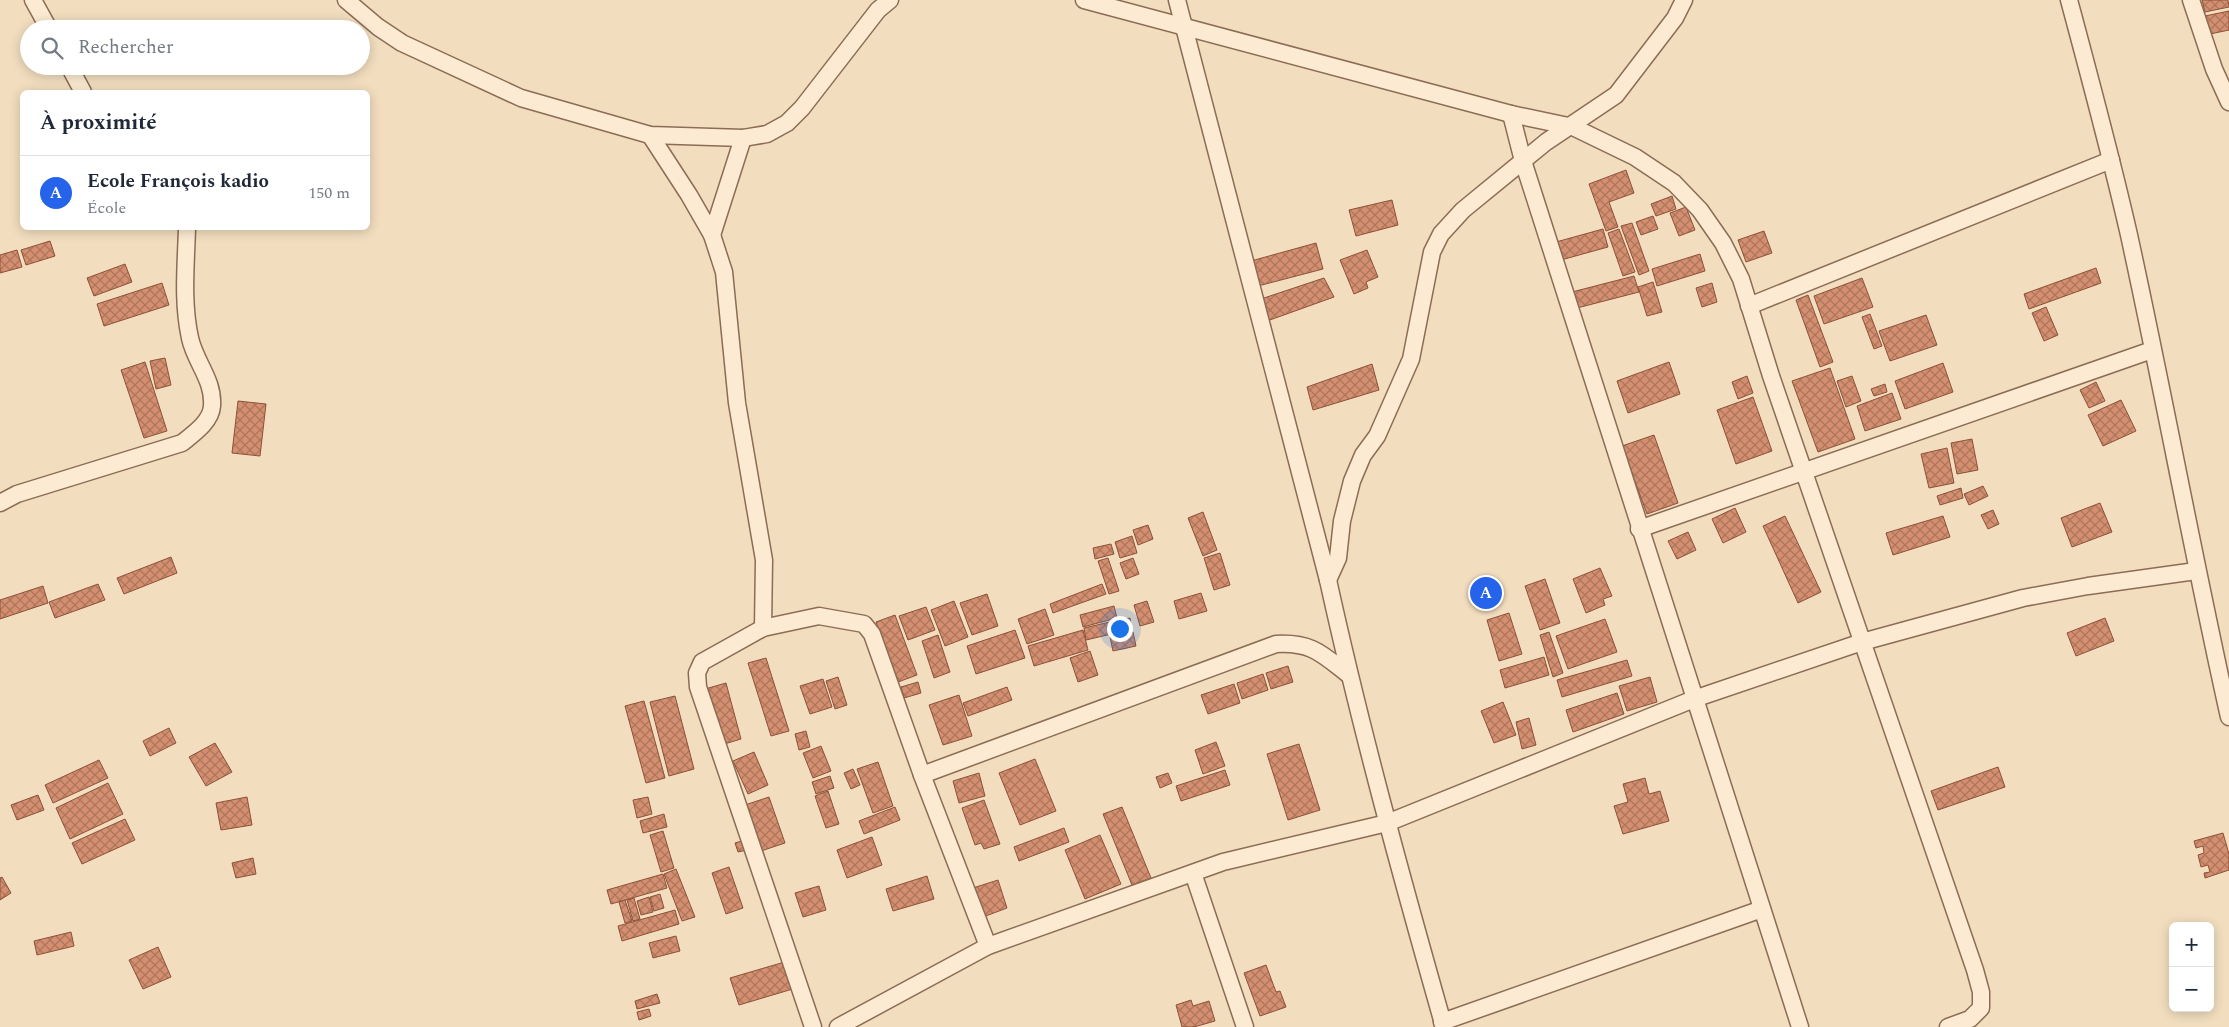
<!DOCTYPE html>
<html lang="fr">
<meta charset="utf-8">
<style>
body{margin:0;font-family:Spectral,serif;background:#f2f2f3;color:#1f2937}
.controls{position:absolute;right:15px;bottom:15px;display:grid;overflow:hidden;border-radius:8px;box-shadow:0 2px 12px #0003}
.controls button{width:45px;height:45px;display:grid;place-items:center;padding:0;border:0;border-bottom:1px solid #e0e1e3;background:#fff;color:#1f2937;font:25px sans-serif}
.you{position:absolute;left:1119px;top:628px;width:18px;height:18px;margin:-12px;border:4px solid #fff;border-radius:50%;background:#1a73e8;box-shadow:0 0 0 8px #1a73e833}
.badge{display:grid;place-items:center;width:32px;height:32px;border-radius:50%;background:#2563eb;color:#fff;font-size:16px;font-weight:700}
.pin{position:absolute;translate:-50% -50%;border:2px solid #fff;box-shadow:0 1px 5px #0006}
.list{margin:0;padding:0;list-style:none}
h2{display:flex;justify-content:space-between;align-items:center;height:65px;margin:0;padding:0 20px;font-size:21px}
h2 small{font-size:16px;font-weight:400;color:#747a83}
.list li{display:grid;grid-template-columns:32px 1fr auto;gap:15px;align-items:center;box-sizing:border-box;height:75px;padding:0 20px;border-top:1px solid #e0e1e3}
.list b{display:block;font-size:19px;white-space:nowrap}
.list p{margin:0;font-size:16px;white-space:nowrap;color:#747a83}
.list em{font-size:16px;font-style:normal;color:#747a83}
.icon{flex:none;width:28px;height:28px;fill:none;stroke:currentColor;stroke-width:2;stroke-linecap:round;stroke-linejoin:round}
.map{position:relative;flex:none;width:2229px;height:1027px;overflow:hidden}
.search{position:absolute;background:#fff;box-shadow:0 2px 12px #0003;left:20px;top:20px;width:350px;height:55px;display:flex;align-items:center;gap:12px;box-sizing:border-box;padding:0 18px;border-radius:28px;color:#747a83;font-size:19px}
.panel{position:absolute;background:#fff;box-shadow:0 2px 12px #0003;left:20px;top:90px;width:350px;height:140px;border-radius:8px}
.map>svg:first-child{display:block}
</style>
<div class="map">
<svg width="2229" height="1027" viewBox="0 0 2229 1027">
<defs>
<pattern id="building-cross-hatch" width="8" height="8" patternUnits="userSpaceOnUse" patternTransform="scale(1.25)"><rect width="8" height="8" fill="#d48f70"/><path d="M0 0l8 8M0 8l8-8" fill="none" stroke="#ad755b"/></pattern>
</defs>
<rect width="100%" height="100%" fill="#f2ddbe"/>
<g fill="url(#building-cross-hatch)" stroke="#8d5138">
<path d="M2202,0H2228L2229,7L2205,12Z"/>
<path d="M2229,11V30L2210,34L2205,16Z"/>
<path d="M1626,170L1634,193L1609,202L1618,227L1606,231L1589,184Z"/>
<path d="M1672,196L1676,209L1656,216L1651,204Z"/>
<path d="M1392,200L1398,225L1356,236L1349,210Z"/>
<path d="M1686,207L1695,230L1679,236L1670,213Z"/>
<path d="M1653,216L1658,229L1641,235L1636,222Z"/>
<path d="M1632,223L1649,271L1639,275L1621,226Z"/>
<path d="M1603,229L1608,247L1561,260L1556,242Z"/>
<path d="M1619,229L1635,272L1623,276L1608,233Z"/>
<path d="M1764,231L1772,253L1746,262L1738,240Z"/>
<path d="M50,241L55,256L26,265L21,250Z"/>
<path d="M1316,243L1323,269L1258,286L1251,261Z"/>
<path d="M17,250L22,267L0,273V255Z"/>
<path d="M1367,250L1378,277L1366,282L1368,288L1354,294L1340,260Z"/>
<path d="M1700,254L1705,271L1657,286L1652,269Z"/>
<path d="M125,264L132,282L94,296L87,278Z"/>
<path d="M2096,268L2101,283L2029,309L2024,294Z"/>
<path d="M1634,276L1639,292L1577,308L1572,292Z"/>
<path d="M1324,278L1334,297L1267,321L1261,299Z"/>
<path d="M1862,278L1873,307L1824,324L1814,296Z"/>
<path d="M1653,282L1662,312L1647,316L1638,287Z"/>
<path d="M162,283L169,305L104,326L97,304Z"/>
<path d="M1712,283L1717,302L1702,307L1696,288Z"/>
<path d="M1808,295L1833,362L1820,367L1796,300Z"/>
<path d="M2046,307L2058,335L2044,341L2032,313Z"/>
<path d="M1870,314L1882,346L1874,349L1862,317Z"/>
<path d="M1926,315L1937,345L1890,361L1879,331Z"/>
<path d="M165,358L171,385L156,389L150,361Z"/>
<path d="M145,362L167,431L144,438L121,370Z"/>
<path d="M1669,362L1680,394L1628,413L1617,381Z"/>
<path d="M1943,363L1953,392L1905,409L1895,381Z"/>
<path d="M1372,364L1379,390L1313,410L1307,387Z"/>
<path d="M1830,368L1855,439L1818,452L1792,381Z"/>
<path d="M1747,376L1753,393L1738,399L1732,382Z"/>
<path d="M1852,376L1861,401L1846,407L1837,381Z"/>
<path d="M2096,382L2105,401L2089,408L2080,390Z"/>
<path d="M1885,384L1887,392L1874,396L1871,389Z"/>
<path d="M1892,393L1901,419L1865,431L1857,406Z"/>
<path d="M1753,397L1772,451L1736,464L1717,410Z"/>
<path d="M2121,400L2136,431L2103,446L2088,415Z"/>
<path d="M238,401L266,404L260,456L232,453Z"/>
<path d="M1654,435L1678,503L1647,514L1622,446Z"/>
<path d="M1972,439L1978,470L1957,474L1951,443Z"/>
<path d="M1947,448L1954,483L1929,488L1921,454Z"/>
<path d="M1983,486L1988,496L1969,505L1964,494Z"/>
<path d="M1961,488L1963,498L1940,505L1937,496Z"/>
<path d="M2100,503L2112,532L2072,547L2061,518Z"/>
<path d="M1735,508L1746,532L1723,543L1712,519Z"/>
<path d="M1993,510L1999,524L1988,529L1981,515Z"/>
<path d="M1203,512L1217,550L1203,556L1188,518Z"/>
<path d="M1785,516L1821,592L1798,603L1763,526Z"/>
<path d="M1943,516L1950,537L1893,555L1886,533Z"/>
<path d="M1148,525L1153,539L1138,545L1133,530Z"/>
<path d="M1688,532L1696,550L1677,559L1668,541Z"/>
<path d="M1132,536L1137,553L1120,558L1115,542Z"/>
<path d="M1111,544L1114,554L1095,559L1093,548Z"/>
<path d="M1220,553L1230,585L1214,590L1204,558Z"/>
<path d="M171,557L177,573L124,594L117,578Z"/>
<path d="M1108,558L1119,591L1109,594L1098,561Z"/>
<path d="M1133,558L1139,574L1126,579L1120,563Z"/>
<path d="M1600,568L1612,596L1603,599L1605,605L1586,613L1573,579Z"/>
<path d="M1545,579L1560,623L1540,630L1525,586Z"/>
<path d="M98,584L105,600L55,618L49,602Z"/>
<path d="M1102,584L1106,594L1053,613L1050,604Z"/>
<path d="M43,586L48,603L0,619V600Z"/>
<path d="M1201,593L1207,611L1179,619L1174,601Z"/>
<path d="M987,594L998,626L972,635L960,603Z"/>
<path d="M954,601L968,637L945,646L931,610Z"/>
<path d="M1147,601L1154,622L1140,626L1134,605Z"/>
<path d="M1114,606L1117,618L1083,627L1080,615Z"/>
<path d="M926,607L935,630L908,640L899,616Z"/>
<path d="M1045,609L1054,635L1027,644L1018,619Z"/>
<path d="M1509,613L1522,654L1499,661L1487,620Z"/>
<path d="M895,615L917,675L898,682L876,622Z"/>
<path d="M1130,618L1132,631L1120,633L1118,620Z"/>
<path d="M2105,618L2114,641L2076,656L2067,633Z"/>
<path d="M1605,619L1617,652L1568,669L1556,636Z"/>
<path d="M1114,621L1116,633L1086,640L1084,628Z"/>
<path d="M1015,630L1025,658L976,674L967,646Z"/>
<path d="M1083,630L1088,650L1034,666L1028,646Z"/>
<path d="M1133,632L1136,646L1113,651L1110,637Z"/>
<path d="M1549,632L1563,673L1553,677L1540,635Z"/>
<path d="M938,635L950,672L934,678L922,641Z"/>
<path d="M1090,651L1098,675L1078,682L1070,658Z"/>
<path d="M1544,657L1549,675L1505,688L1500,670Z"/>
<path d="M766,658L789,731L771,736L748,663Z"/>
<path d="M1627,660L1632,676L1562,697L1557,680Z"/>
<path d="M1288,666L1293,682L1271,689L1266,673Z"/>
<path d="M1263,674L1268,690L1242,699L1237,683Z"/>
<path d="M838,677L847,705L835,709L826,681Z"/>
<path d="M1650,677L1657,702L1627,711L1619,686Z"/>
<path d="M823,679L832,707L810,714L800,686Z"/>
<path d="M918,682L921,693L904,698L901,687Z"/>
<path d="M726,683L741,739L721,745L705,689Z"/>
<path d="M1234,684L1240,703L1208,714L1201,695Z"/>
<path d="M1007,687L1012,700L968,716L963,703Z"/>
<path d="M1617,693L1624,714L1573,732L1566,710Z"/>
<path d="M959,695L972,736L943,745L929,705Z"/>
<path d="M675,696L694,769L669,776L650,702Z"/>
<path d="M644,701L665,778L646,783L625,706Z"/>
<path d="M1503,702L1516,735L1494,743L1481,711Z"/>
<path d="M1529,718L1536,745L1522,749L1516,722Z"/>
<path d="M169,728L176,743L150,756L143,741Z"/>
<path d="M806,731L810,747L799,750L795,734Z"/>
<path d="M1216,742L1225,766L1203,774L1195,750Z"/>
<path d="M215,743L232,772L206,786L189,757Z"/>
<path d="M1299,744L1320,810L1288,820L1267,754Z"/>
<path d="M821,746L831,771L813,778L803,753Z"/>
<path d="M754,752L768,785L748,794L733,761Z"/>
<path d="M1035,759L1056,811L1020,825L999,773Z"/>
<path d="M99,760L108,778L53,803L45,785Z"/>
<path d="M878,762L893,806L873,813L857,769Z"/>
<path d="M1998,767L2005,787L1938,810L1931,791Z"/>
<path d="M853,769L860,785L851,789L844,773Z"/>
<path d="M1225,770L1230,785L1181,801L1176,786Z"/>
<path d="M979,773L985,796L959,803L953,781Z"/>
<path d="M1168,773L1172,783L1160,788L1156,777Z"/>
<path d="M830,776L834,788L816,794L812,782Z"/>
<path d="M1645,778L1649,794L1660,791L1669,821L1623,834L1614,806L1628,802L1623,784Z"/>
<path d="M108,783L123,814L70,839L56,808Z"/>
<path d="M828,791L839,824L826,828L815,796Z"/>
<path d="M38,795L44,810L17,820L11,805Z"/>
<path d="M247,797L252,825L221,830L216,803Z"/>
<path d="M648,797L652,814L637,818L633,800Z"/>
<path d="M769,797L785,843L761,851L745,805Z"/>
<path d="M984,800L1000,844L984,849L981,843L975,845L962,808Z"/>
<path d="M895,807L900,820L864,834L859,821Z"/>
<path d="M1122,807L1151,878L1132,885L1103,814Z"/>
<path d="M664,814L667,827L643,833L640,821Z"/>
<path d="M125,819L135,840L82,864L72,843Z"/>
<path d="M1064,828L1069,842L1019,861L1014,847Z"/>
<path d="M663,831L674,868L661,872L650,835Z"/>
<path d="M2223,833L2229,854V870L2205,878L2204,873L2210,872L2208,865L2201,867L2198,855L2204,853L2203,846L2196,848L2194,841Z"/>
<path d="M1100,835L1121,884L1085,899L1065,850Z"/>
<path d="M872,837L882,865L847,878L837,850Z"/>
<path d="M745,840L747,850L738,852L735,843Z"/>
<path d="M253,858L256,874L236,878L232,863Z"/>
<path d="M729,867L743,908L726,914L712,873Z"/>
<path d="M676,869L695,917L682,921L664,874Z"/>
<path d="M663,874L667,888L611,904L607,890Z"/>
<path d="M927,876L934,899L893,911L886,889Z"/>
<path d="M2,877L11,893L0,900V878Z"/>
<path d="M998,880L1007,908L983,917L973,888Z"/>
<path d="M819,886L826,910L803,917L795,893Z"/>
<path d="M660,894L664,908L654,911L650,897Z"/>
<path d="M649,897L653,912L641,915L637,901Z"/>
<path d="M634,898L640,919L633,921L627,900Z"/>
<path d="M625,900L632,921L625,923L619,902Z"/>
<path d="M675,910L679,924L622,941L618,926Z"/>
<path d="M71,932L74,946L37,955L34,941Z"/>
<path d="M676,936L680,951L653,958L649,943Z"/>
<path d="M158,947L171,977L143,989L129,960Z"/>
<path d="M788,961L796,988L739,1005L730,978Z"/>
<path d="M1266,965L1276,992L1280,991L1286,1007L1260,1016L1244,973Z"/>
<path d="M657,994L660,1003L637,1009L635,1001Z"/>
<path d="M1191,1000L1193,1006L1209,1001L1215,1021L1194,1027H1182L1176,1005Z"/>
<path d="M649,1009L651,1016L639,1020L637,1012Z"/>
</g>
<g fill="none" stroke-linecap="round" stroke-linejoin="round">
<defs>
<g id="street">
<path d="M33,0L49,29"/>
<path d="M346,0L378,27L402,43L521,98L650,135L743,138L767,134L787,123L802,108L878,10L890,0"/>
<path d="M1084,0L1511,114L1573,127L1635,157L1674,183L1700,210L1723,243L1741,279L1771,376L1975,970L1981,992V1008L1970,1019L1948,1027"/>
<path d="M1177,0L1328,580C1361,730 1402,879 1444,1027"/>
<path d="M2069,0C2090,78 2111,156 2129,235C2164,395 2193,556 2229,717"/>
<path d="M2191,0L2214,69L2229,102"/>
<path d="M69,66L83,92"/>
<path d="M1511,114L1523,161L1800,1027"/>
<path d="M650,135L689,195L712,235L724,272L737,403L764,560L763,628"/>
<path d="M712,235L743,138"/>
<path d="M1749,306L2111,160"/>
<path d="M0,503L17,494L182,443C193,434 211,422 212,406C214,380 195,362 190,338C182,302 186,264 187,228"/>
<path d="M1639,529L2152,350"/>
<path d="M1328,580L1338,558L1342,521L1352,481L1363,455L1377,436L1411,359L1432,252L1441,234L1463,210L1546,142L1616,95L1675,18L1684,0"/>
<path d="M922,775L1276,644C1312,642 1322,654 1349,675"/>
<path d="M1193,873L1245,1027"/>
<path d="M1442,1022L1762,909"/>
<path d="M813,1027L698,687L697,673L702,662L763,628L819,616L864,624L872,634L922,775L988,946"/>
<path d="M838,1027L988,946L1223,862L1387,823L1694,699L1862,642L2023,598L2088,586L2196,571"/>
</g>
</defs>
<use href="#street" stroke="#8c6c55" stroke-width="19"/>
<use href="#street" stroke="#fcebd2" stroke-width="16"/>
</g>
</svg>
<div class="controls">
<button>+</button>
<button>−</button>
</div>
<div class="you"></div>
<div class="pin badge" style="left:1486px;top:593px">A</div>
<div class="search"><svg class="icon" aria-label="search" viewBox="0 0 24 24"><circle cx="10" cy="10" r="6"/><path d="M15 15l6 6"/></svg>Rechercher</div>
<section class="panel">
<h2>À proximité<small></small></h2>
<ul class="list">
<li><span class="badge">A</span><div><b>Ecole François kadio</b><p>École</p></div><em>150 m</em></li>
</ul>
</section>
</div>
